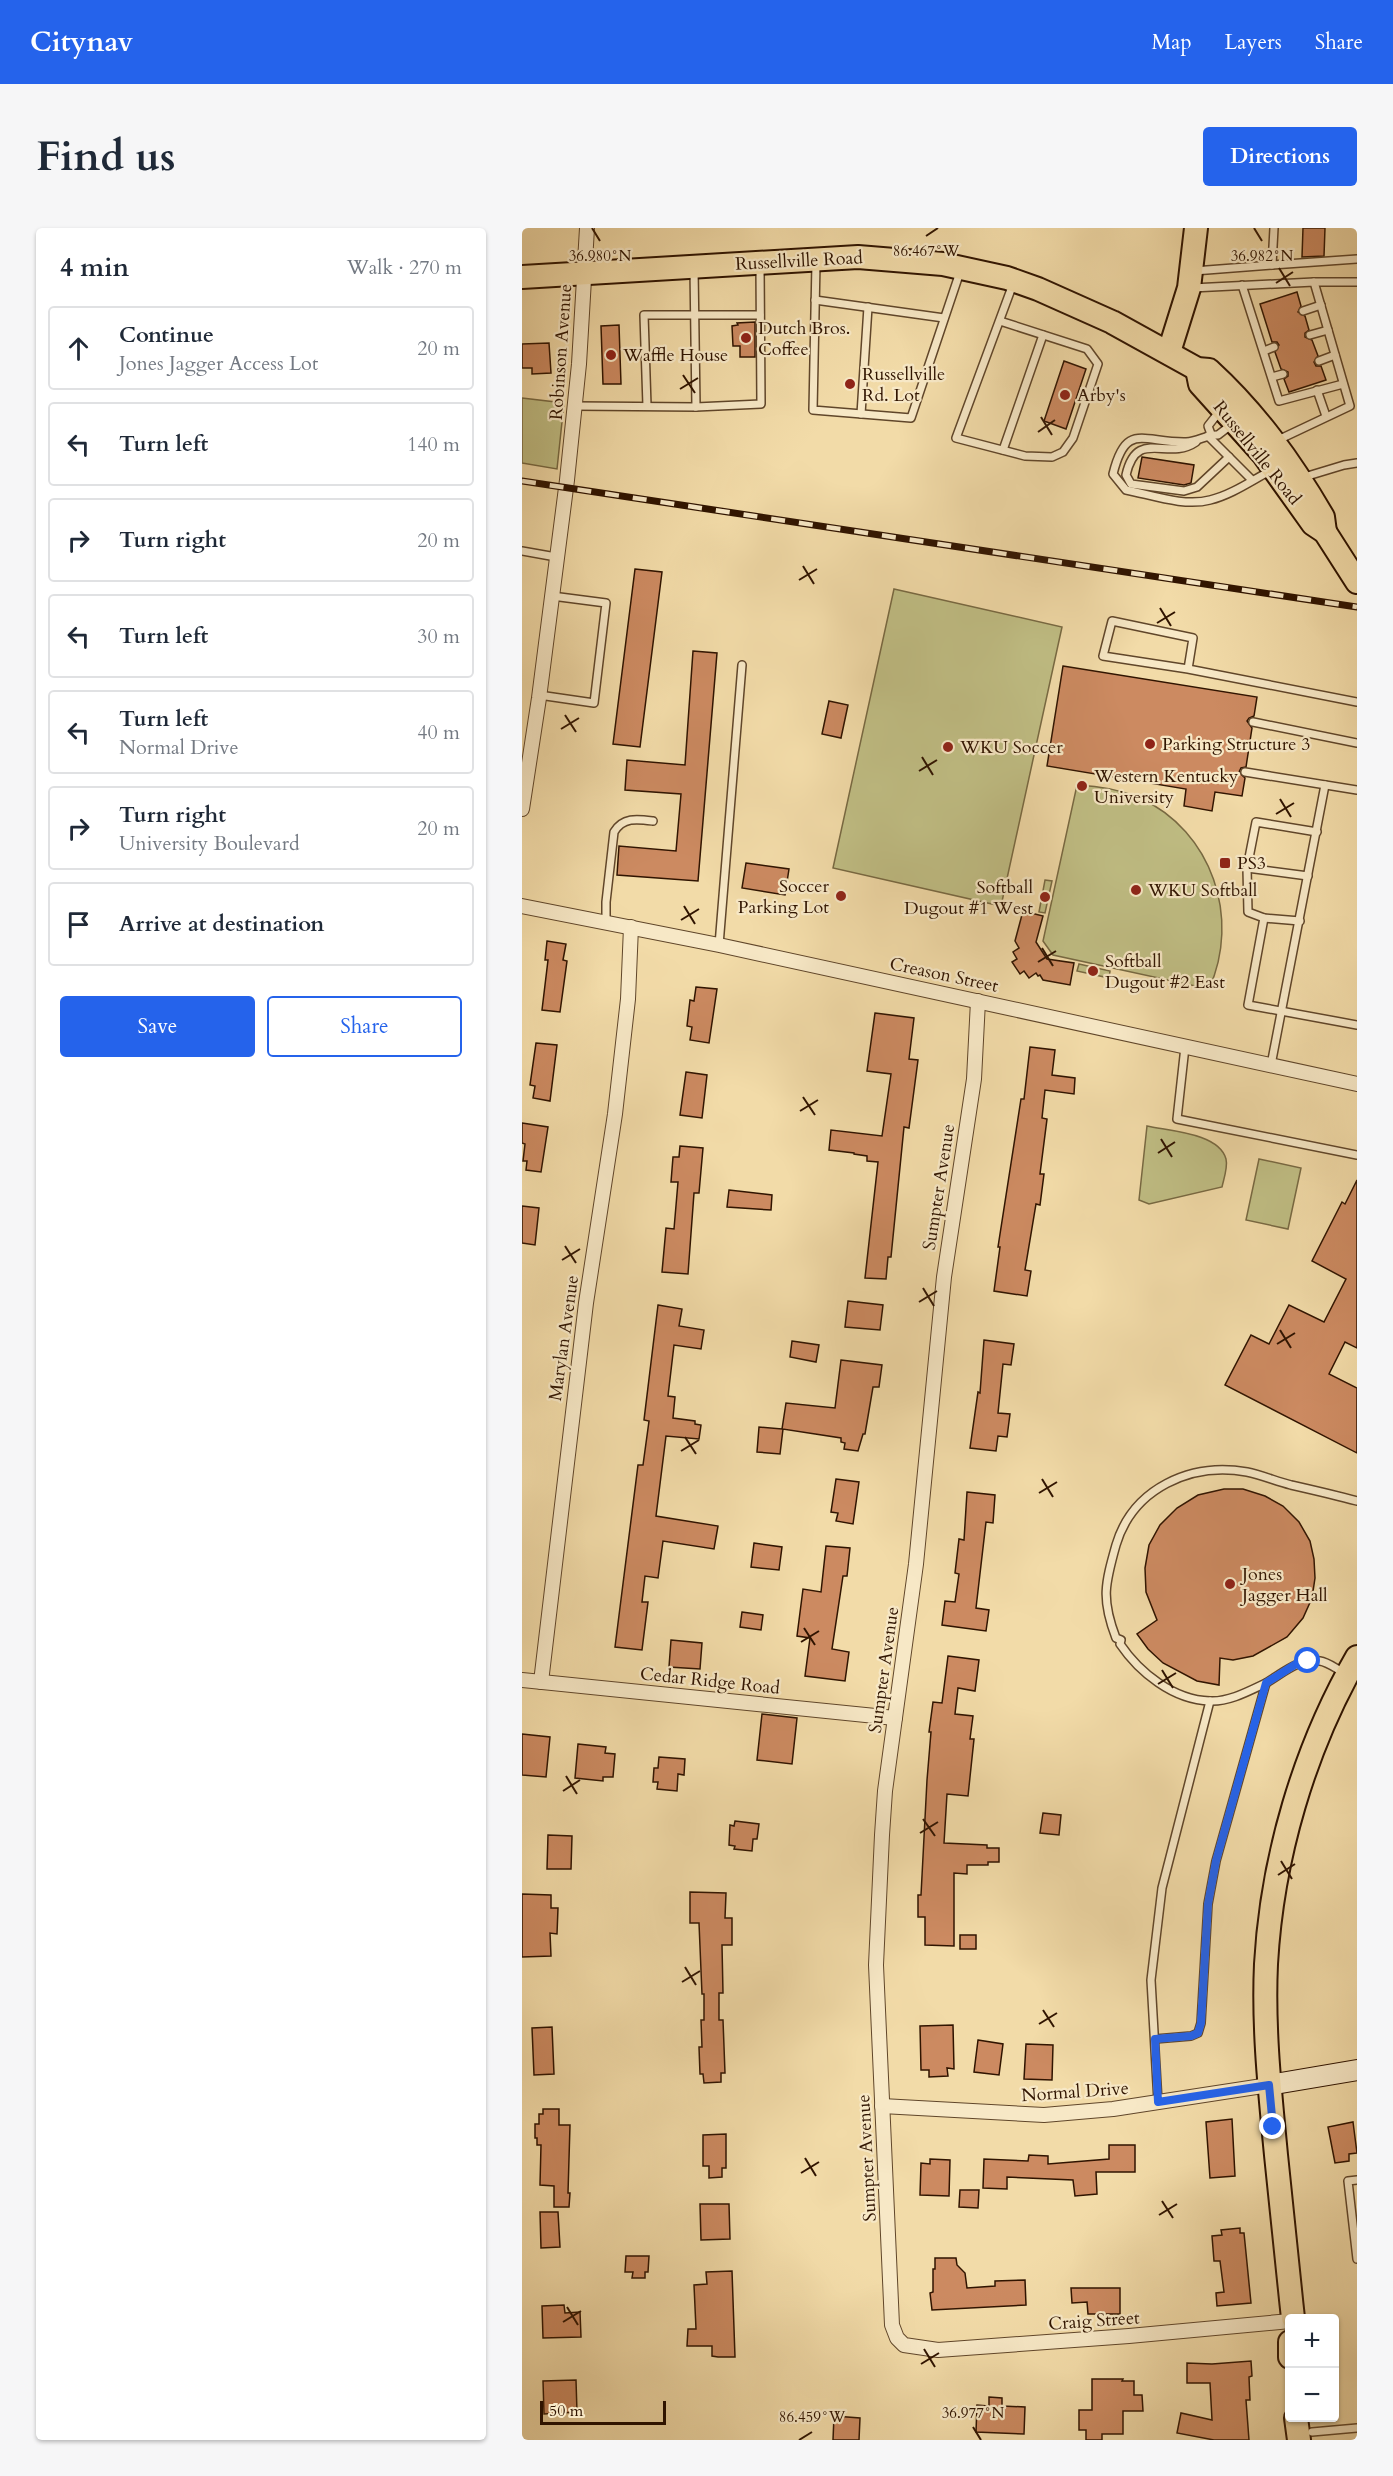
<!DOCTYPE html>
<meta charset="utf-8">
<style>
body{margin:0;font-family:Cardo,serif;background:#f6f6f7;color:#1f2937}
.controls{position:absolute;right:18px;bottom:18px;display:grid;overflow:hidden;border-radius:6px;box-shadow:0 2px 4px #0004}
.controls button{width:54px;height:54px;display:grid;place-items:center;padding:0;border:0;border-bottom:2px solid #e0e1e3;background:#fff;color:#1f2937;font:30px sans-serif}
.scale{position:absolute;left:18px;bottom:15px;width:126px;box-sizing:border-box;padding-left:6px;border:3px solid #301400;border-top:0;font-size:16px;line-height:21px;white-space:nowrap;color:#301400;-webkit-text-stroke:4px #f7e8c6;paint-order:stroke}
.stop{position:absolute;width:18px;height:18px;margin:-14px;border:4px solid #2563eb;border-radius:50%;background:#fff}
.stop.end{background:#2563eb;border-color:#fff;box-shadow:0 2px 6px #0008}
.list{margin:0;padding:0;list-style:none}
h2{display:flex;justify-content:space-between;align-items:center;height:78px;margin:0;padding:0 24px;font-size:26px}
h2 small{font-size:20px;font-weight:400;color:#747a83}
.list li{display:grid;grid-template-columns:39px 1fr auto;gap:18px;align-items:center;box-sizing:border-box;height:84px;margin:0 12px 12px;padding:0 12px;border:2px solid #e0e1e3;border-radius:6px}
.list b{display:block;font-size:22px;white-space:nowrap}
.list p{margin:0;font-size:20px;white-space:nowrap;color:#747a83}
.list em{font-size:20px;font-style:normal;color:#747a83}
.actions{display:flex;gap:12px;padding:18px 24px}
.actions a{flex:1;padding:14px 0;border:2px solid #2563eb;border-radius:6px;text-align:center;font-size:21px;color:#2563eb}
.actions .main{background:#2563eb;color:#fff}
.icon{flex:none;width:33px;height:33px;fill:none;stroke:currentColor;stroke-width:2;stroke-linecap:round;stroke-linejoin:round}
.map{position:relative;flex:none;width:835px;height:2212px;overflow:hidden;border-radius:6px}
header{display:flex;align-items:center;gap:36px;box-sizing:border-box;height:84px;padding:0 30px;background:#2563eb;color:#fff}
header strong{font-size:28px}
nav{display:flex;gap:33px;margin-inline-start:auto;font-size:21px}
.intro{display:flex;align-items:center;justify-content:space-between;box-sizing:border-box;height:144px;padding:0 36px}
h1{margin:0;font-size:42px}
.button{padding:15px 27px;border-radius:6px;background:#2563eb;color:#fff;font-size:21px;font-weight:700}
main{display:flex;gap:36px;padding:0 36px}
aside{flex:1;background:#fff;border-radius:6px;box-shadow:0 2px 4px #0004}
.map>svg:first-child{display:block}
</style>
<header>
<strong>Citynav</strong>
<nav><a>Map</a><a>Layers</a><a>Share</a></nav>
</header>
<div class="intro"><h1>Find us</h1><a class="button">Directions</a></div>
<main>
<aside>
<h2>4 min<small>Walk · 270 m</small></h2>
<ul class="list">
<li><svg class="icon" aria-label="ahead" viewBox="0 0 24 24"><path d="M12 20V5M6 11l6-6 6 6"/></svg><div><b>Continue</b><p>Jones Jagger Access Lot</p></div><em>20 m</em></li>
<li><svg class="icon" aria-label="left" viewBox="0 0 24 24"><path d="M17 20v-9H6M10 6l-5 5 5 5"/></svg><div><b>Turn left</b></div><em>140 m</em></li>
<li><svg class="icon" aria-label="right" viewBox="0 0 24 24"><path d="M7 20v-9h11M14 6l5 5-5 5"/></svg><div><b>Turn right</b></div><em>20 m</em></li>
<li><svg class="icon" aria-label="left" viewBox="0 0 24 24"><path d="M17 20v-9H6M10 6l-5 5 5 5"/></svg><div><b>Turn left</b></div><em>30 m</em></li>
<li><svg class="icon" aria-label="left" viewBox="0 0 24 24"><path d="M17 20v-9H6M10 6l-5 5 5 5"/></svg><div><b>Turn left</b><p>Normal Drive</p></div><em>40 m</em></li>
<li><svg class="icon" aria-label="right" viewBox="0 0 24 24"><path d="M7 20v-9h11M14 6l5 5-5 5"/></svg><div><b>Turn right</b><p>University Boulevard</p></div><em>20 m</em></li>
<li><svg class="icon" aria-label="arrive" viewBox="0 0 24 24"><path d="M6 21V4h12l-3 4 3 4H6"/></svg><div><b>Arrive at destination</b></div></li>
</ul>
<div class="actions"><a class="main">Save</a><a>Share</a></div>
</aside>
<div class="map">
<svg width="835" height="2212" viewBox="0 0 835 2212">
<rect width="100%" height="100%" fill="#f2dba8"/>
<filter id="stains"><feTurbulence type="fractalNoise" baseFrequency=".00333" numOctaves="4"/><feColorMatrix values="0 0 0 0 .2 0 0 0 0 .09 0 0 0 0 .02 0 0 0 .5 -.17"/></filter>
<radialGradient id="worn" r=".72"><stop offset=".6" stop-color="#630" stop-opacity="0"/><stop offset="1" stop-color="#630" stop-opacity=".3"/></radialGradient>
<g fill="#c0be84" stroke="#786942" stroke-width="1.5">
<path d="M0,170L42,175L35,241L0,235Z"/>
<path d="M372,361L540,399L479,678L311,640Z"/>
<path d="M555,557C577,558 597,561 618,570C690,603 719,690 687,761L531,727L521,713Z"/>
<path d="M523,652L530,653L523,685L517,684Z"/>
<path d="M557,736L588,743L587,750L555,743Z"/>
<path d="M625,898C647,903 697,905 704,931C706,939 702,950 700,959L627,976L617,972Z"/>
<path d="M737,931L779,940L766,1001L724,992Z"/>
</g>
<g fill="#cc8a61" stroke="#301400" stroke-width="1.5">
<path d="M781,0H803L802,28L780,29Z"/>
<path d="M775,64L779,78L776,84L783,88L787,102L783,105V109L790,112L796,128L792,134L794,138H799L804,152L767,164L762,151L766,148V144L759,141L753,124L757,117L755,114H750L738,76Z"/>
<path d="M233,94V129H218V118H211L210,98L216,97L215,95Z"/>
<path d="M97,97L99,156H81L79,98Z"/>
<path d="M27,115L29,145L10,146V140H0V116Z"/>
<path d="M542,133L564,141L544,201L522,193Z"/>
<path d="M620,229L672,237L669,255L662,257L616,250Z"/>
<path d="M113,341L140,344L118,519L91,516Z"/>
<path d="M171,423L195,425L176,653L95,647L97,618L154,623L159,566L103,562L105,532L163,537Z"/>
<path d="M541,438L735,469L732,488L727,490L725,493L730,500L724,539L719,540L717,544L723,550L720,568L693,564L690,583L662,578L664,561L525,538Z"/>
<path d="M307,473L326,477L319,510L300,506Z"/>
<path d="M224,635L267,641L263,667L220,660Z"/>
<path d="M501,683L521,688L514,714L525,731L552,735L548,757L521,752L518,747L516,748L514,745L507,750L502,743L498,746L490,734L495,731L491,724L497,720L493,713Z"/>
<path d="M25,713L44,716L41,732L45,733L38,784L20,782L26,732H23Z"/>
<path d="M174,759L195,761L187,815L168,812L170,799L165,798L168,772L172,773Z"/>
<path d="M353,785L392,790L387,831L396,832L387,900L382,899L369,1029H366L364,1051L343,1050L356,934L345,933V928L332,926V925L307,922L309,902L360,908L369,846L345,843Z"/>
<path d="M14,815L35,817L28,873L11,870L13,858L8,857Z"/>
<path d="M508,819L533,822L530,847L553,850L552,866L523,862L520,890L525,891L518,946H522L518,977L514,976L503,1042L509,1043L505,1068L472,1063L478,1019H476L499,871H502Z"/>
<path d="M164,844L185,847L180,890L158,887Z"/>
<path d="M0,895L26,899L19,944L4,942L5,933H1L3,916L0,915Z"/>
<path d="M158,918L181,920L177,965H172L166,1046L140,1044L144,1000L152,1001L156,954H149L151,929H157Z"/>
<path d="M835,952V1120L823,1114L807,1146L835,1160V1225L703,1157L729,1107L747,1116L767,1077L802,1094L824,1051L790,1033L820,974L823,976Z"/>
<path d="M207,962L250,967L249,982L205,979Z"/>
<path d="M0,978L17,980L13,1017L0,1015Z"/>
<path d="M326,1073L361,1077L358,1102L323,1099Z"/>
<path d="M136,1077L160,1081L157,1098L182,1102L179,1121L152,1117L146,1168L153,1169L151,1190L173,1193V1196L179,1197L177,1211L144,1208L134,1288L196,1298L192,1321L141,1313L136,1350L123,1348L120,1374H126L120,1422L93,1419L116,1237H121L127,1193L122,1192Z"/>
<path d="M462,1112L492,1116L489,1137L481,1136L476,1185L488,1186L485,1209L476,1208L474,1223L448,1220L456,1164L458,1165Z"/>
<path d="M270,1113L297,1117L294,1134L268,1129Z"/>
<path d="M319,1132L360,1137L357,1159H351L343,1206H341L336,1223L322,1221L323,1215L319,1214V1210L261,1201L258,1226L235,1224L237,1199L260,1201L264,1175L313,1180Z"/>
<path d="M314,1251L337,1254L331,1296L314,1293L316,1285L309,1284Z"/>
<path d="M702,1261H721L743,1268L761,1278L777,1294L788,1313L792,1331L793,1350L790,1370L781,1390L765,1409L731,1428L711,1432L698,1430L697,1457L675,1453L641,1435L626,1421L615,1406L635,1392L624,1364L623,1340L627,1317L638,1297L655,1280L676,1267Z"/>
<path d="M445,1264L473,1267L471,1295L464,1294L454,1380L467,1382L464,1403L420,1397L423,1373L433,1374L437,1346L433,1345L437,1311L442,1312Z"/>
<path d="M232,1315L260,1319L257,1342L229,1339Z"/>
<path d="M304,1318L328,1320L325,1348H321L310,1421L327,1424L323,1453L283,1448L288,1410L275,1408L281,1361L299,1364Z"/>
<path d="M220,1384L241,1387L239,1402L218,1399Z"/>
<path d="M149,1412L180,1415L178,1441L147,1439Z"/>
<path d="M426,1428L457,1432L453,1463L436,1460L433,1486L451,1488L448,1511H452L446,1568L425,1566L422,1615L465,1617V1620H477V1634H466V1637H445V1646L432,1645V1718L403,1717V1689H396V1667H399L405,1552L409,1504H407L411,1474L420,1475Z"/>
<path d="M240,1486L275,1490L270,1536L235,1532Z"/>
<path d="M0,1506L28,1509L24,1549L0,1547Z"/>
<path d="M56,1516L84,1519L83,1525L93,1526L91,1549H81V1553L53,1550Z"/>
<path d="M137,1529L163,1531L162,1547L156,1546L155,1563L135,1561L136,1554H131L132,1540H136Z"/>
<path d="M521,1585L539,1587L537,1607L518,1605Z"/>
<path d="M213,1593L237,1596L235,1611H231L230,1623L212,1621L213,1618L207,1617L208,1597L212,1598Z"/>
<path d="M26,1607L50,1608L49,1641H25Z"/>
<path d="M168,1664L204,1665L203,1690H210V1717H200L201,1765H197V1792H201L203,1845H199V1854L182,1855L181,1846H178L177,1819H180L179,1792H182V1766H180L177,1695H168Z"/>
<path d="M0,1666L29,1667V1680H36L35,1706L28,1705L29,1728L0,1729Z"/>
<rect x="438" y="1707" width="16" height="14"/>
<path d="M431,1797L432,1841L425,1840L426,1848L407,1849V1842H399L398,1798Z"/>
<path d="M30,1799L32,1846L12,1847L10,1800Z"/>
<path d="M456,1812L481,1816L477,1847L452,1844Z"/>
<path d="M504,1816L531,1817L530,1852L502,1851Z"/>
<path d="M21,1881H37V1897H48L46,1965H48L47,1979H32V1958L18,1957L19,1917H15V1910H13V1896H17V1886H21Z"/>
<path d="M710,1891L713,1948L688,1950L684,1894Z"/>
<path d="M831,1894L835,1925L827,1926V1933L813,1935L806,1899Z"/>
<path d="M204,1906V1940H200V1949L187,1950V1938H181V1907Z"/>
<path d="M587,1917H613V1944H574L575,1966L553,1968L551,1952L485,1949V1961L461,1960L462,1931L506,1933L507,1927L526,1928V1936L587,1931Z"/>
<path d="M408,1931L428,1932L427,1968L398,1967L399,1935L408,1936Z"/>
<path d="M438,1962H457L456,1980L437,1979Z"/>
<path d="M178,1976H207L208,2011L179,2012Z"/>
<path d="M18,1984H36L38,2019L19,2020Z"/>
<path d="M718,2000V2005H722L729,2075L695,2078L694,2065L702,2064L698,2033H692L690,2008L700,2007L699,2002Z"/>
<path d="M104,2028H127L126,2044H123V2050H110L111,2044H103Z"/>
<path d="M413,2030H434L435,2037L443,2045L445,2060L473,2058V2053L503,2052L504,2077L410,2082L408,2065L411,2064V2041H413Z"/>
<path d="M210,2043L213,2129H196L190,2128V2118H165L166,2101H174L172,2057L185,2056L184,2044Z"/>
<path d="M549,2060H598V2086H566L565,2074L550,2075Z"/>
<path d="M42,2077L43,2085L58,2084L59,2109L21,2110L20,2078Z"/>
<path d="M729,2133L730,2148L727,2149L728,2172H724L727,2212H692L655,2205L659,2185L690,2192L688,2155H665V2135L690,2136Z"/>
<path d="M570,2151H601L600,2153H612V2167H620L621,2183H601V2206H580V2212H564V2202H557V2182H570Z"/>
<path d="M54,2152L55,2184L22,2186L21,2153Z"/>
<path d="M467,2169L480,2170V2178L503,2179L502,2206L454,2204L455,2177L467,2178Z"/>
<path d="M312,2188L338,2190L337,2212H311Z"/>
</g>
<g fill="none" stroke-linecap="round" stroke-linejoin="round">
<defs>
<g id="lane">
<path d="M294,35L291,182L389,190L438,44"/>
<path d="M750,37L835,31"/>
<path d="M672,43L750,37L752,0"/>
<path d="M792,54H835"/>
<path d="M720,57L757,173L821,156"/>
<path d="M670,60L792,54L828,178L756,212"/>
<path d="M293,72L422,90"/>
<path d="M781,83L799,77"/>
<path d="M478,93L565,121L576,136L551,210L541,224L530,229L503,228L434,210L491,56"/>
<path d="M788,107L806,102"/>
<path d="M742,123L752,119"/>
<path d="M797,133L813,127"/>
<path d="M750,149L761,146"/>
<path d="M795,162L804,188"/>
<path d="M53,178L174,179L172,41"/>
<path d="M125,178L122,87H238"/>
<path d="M174,179L239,176L238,39"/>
<path d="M339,186L346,79"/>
<path d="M709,197L696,207C685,206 676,214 664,214C621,215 604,193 591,246L604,262C630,267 662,279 688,272C709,267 729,253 748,243"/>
<path d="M689,206L686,198L697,184"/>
<path d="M686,208L730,252"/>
<path d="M674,214C645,234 615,199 604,247L609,256L662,263L675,259L707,229"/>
<path d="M481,222L521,107"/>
<path d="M779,250L822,237L835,235"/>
<path d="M0,323L34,329"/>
<path d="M666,441L671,410L590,393L581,428L666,441L835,474"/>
<path d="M17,467L72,475L84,375L30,368"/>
<path d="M731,494L835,515"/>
<path d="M723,544L835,562"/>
<path d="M725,640L786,648"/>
<path d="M742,690L726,777L835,797"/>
<path d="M84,693V674L92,604C101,589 115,591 131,593"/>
<path d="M778,693L742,690L726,684L725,640L734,594L795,604"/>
<path d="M197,717L220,437"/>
<path d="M663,819L655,891L835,927"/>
<path d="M749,837L803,557"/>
<path d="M823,1445C816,1442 806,1434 798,1433C777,1430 761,1445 744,1455C727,1463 707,1474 688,1473C651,1472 617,1444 598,1416L599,1412L594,1410C579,1371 583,1356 594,1317C611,1260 669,1234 725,1244C739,1247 754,1253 769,1257C791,1262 813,1267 835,1273"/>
<path d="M633,1811L669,1808L676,1805L679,1795L686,1676L694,1633L744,1455"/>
<path d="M636,1874L629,1752L640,1660L688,1473"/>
<path d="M835,1952L826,1953L835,2031"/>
<path d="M790,2204L835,2200"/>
</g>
<g id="street">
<path d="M0,581L17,470L45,252L57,136L65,0"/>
<path d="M0,678L197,717L835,856"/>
<path d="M456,773L452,851L422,1049L394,1336L363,1563L360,1607L354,1737L370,2097L375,2110L382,2117L416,2122L607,2108L768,2093"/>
<path d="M0,1452L373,1490"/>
<path d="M19,1454L64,1075L93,886L106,771L109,699"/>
<path d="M360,1878L522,1887L591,1881L747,1857"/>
</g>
<path id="secondary" d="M747,1857L835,1842"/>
<g id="primary">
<path d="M0,49L336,29L421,36L485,50L516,61L590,94L675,141L687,142C734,185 769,234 801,289L803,304"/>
<path d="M647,124L667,60L674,0"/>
<path d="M675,141L678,156L741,226L791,296L803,304L835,354"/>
<path d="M771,2090C765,2036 760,1982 754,1927C748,1864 741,1800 744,1736C750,1630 782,1521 835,1429"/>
<path d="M768,2114V2129"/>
<path d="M774,2190L777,2212"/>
</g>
</defs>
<use href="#lane" stroke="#60462a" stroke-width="10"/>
<use href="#street" stroke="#60462a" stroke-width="16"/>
<use href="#secondary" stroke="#301400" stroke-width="22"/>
<use href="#primary" stroke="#301400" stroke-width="26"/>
<use href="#lane" stroke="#f7e8c6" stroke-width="7"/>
<use href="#street" stroke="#f7e8c6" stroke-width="14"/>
<use href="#secondary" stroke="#f7e8c6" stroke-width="20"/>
<use href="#primary" stroke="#f2dba8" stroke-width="22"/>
<defs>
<path id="rail" d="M0,253L835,379"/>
</defs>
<use href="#rail" stroke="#301400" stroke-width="7"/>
<use href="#rail" stroke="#f7e8c6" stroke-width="4.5" stroke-dasharray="14" stroke-linecap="butt"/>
</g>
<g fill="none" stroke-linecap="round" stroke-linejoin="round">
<path stroke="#2563eb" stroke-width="8" d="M751,1899L747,1857L636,1874L633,1811L669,1808L676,1805L679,1795L686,1676L694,1633L744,1455L774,1436L786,1433"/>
</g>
<path fill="none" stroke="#301400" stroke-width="2" d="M70,0L78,13M732,0L740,13M404,8L416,0M757,40L768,58M754,55L771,44M161,147L173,165M158,161L176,150M519,189L530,207M516,204L533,192M281,338L292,356M277,352L295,341M638,380L649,398M635,395L653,384M43,487L54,504M39,501L57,490M400,529L411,547M397,543L415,532M758,571L769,589M754,586L772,575M162,678L173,696M159,692L177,681M520,720L531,738M516,734L534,723M281,869L293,887M278,883L296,872M639,911L650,929M636,925L653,914M43,1018L54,1035M40,1032L58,1021M401,1060L412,1078M397,1074L415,1063M758,1102L769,1120M755,1116L773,1105M163,1209L174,1226M159,1223L177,1212M520,1251L531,1269M517,1265L535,1254M282,1400L293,1417M279,1414L297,1403M640,1442L651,1460M636,1456L654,1445M44,1548L55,1566M41,1563L58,1552M401,1591L413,1608M398,1605L416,1594M759,1633L770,1651M756,1647L773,1636M163,1739L174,1757M160,1754L178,1743M521,1782L532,1799M517,1796L535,1785M283,1930L294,1948M279,1945L297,1934M640,1973L651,1990M637,1987L655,1976M45,2079L56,2097M41,2094L59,2083M402,2121L413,2139M399,2136L417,2125M451,2199L459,2212M277,2212L290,2204"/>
<g fill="#8f2418" stroke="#f7e8c6" stroke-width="2">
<circle cx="224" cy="110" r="6"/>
<circle cx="89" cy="127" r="6"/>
<circle cx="328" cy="156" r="6"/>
<circle cx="543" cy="167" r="6"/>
<circle cx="628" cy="516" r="6"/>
<circle cx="426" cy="519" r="6"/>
<circle cx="560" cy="558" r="6"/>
<rect x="697" y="629" width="12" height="12" rx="3"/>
<circle cx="614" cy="662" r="6"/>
<circle cx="319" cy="668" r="6"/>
<circle cx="523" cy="669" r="6"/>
<circle cx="571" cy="743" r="6"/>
<circle cx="708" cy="1356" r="6"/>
</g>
<g text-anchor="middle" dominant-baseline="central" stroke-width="4.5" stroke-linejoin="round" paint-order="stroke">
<g font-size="18" fill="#301400" stroke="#f7e8c6">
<text transform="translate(277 33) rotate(-3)">Russellville Road</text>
<text transform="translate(39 124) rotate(-86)">Robinson Avenue</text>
<text transform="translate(735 225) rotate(51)">Russellville Road</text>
<text transform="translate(422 747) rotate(12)">Creason Street</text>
<text transform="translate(417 959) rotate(-81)">Sumpter Avenue</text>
<text transform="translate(42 1110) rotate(-82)">Marylan Avenue</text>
<text transform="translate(362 1442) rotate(-82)">Sumpter Avenue</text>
<text transform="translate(188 1453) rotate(6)">Cedar Ridge Road</text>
<text transform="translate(553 1864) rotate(-4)">Normal Drive</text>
<text transform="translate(345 1930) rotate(-93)">Sumpter Avenue</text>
<text transform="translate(572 2093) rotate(-4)">Craig Street</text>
</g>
<g font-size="18" fill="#301400" stroke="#f7e8c6" text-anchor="start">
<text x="236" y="100">Dutch Bros.<tspan x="236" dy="21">Coffee</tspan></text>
<text x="101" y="127">Waffle House</text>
<text x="340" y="146">Russellville<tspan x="340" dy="21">Rd. Lot</tspan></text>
<text x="555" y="167">Arby's</text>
<text x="640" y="516">Parking Structure 3</text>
<text x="438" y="519">WKU Soccer</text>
<text x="572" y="548">Western Kentucky<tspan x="572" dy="21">University</tspan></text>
<text x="715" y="635">PS3</text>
<text x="307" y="658" text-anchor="end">Soccer<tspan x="307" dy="21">Parking Lot</tspan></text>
<text x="511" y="659" text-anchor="end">Softball<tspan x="511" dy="21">Dugout #1 West</tspan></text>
<text x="626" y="662">WKU Softball</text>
<text x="583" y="733">Softball<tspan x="583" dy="21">Dugout #2 East</tspan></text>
<text x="720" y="1346">Jones<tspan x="720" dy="21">Jagger Hall</tspan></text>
</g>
</g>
<g font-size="15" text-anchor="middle" fill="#301400" stroke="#f7e8c6" stroke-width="4.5" stroke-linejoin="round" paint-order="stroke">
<text x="404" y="28">86.467°W</text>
<text x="78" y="33">36.980°N</text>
<text x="740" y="33">36.982°N</text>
<text x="451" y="2190">36.977°N</text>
<text x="290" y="2194">86.459°W</text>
</g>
<rect width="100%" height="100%" filter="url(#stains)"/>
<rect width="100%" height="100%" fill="url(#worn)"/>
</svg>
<div class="controls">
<button>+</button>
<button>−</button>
</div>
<div class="scale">50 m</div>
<div class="stop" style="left:786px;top:1433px"></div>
<div class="stop end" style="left:751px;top:1899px"></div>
</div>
</main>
